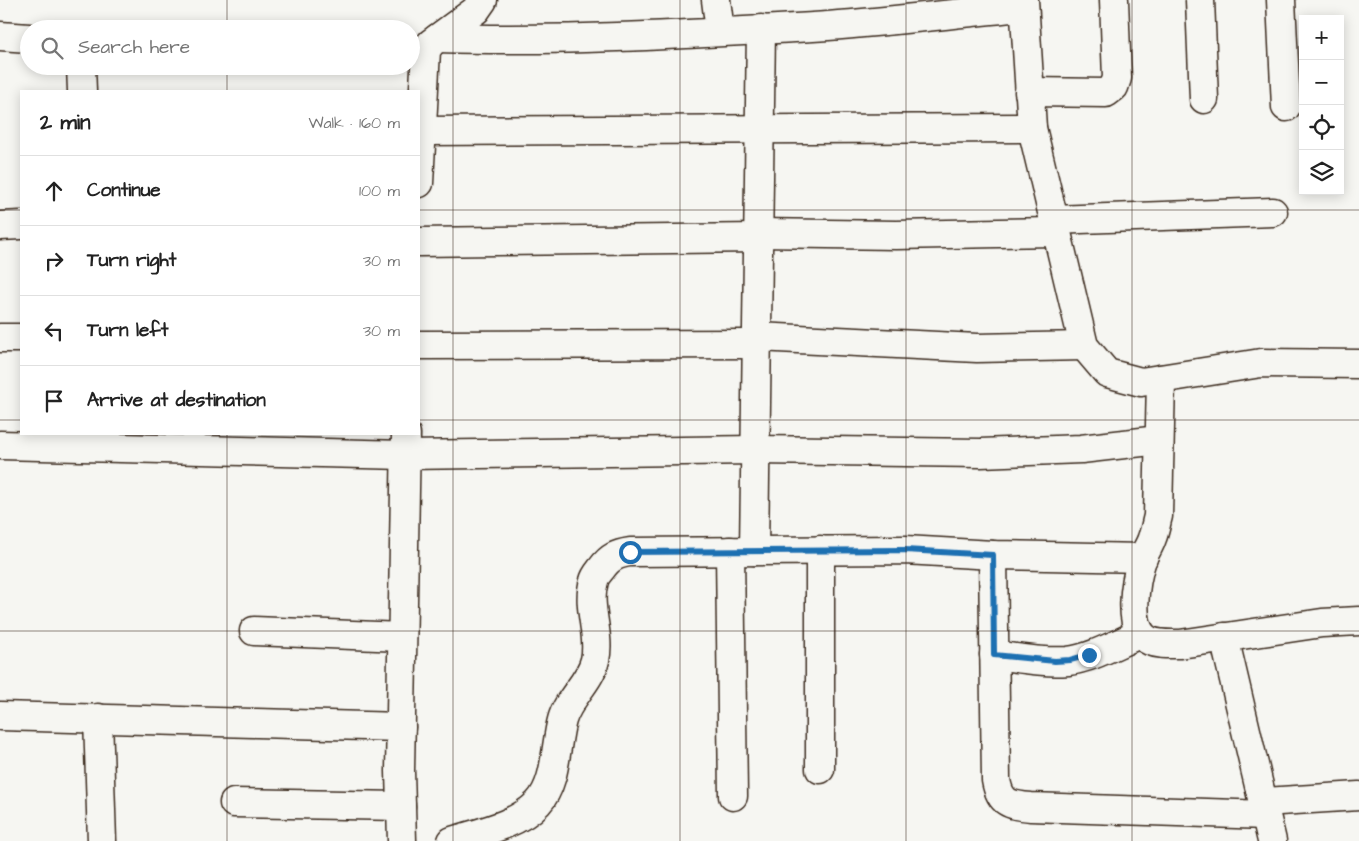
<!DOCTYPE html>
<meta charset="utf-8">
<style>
body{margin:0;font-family:"Architects Daughter",sans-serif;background:#f2f2f2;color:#222}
.controls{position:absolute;right:15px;top:15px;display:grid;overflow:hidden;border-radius:0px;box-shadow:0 2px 12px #0003}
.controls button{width:45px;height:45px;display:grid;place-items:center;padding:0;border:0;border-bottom:1px solid #e0e0e0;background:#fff;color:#222;font:25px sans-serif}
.stop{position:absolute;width:15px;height:15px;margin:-11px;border:4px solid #1f6fb2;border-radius:50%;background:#fff}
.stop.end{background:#1f6fb2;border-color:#fff;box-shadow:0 1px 5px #0008}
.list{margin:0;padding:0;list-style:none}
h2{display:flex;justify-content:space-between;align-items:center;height:65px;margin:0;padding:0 20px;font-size:21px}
h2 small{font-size:16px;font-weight:400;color:#767676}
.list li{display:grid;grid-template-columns:32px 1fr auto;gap:15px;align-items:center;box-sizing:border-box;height:70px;padding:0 20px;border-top:1px solid #e0e0e0}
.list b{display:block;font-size:19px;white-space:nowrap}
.list em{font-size:16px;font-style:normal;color:#767676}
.icon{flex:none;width:28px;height:28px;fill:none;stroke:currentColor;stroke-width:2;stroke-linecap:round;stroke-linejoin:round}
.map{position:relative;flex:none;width:1359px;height:841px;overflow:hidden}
.search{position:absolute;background:#fff;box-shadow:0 2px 12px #0003;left:20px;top:20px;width:400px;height:55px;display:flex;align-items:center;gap:12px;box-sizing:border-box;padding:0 18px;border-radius:28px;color:#767676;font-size:19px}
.panel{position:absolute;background:#fff;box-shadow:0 2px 12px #0003;left:20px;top:90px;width:400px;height:345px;border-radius:0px}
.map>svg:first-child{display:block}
</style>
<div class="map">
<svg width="1359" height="841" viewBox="0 0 1359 841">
<rect width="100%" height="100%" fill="#f6f6f2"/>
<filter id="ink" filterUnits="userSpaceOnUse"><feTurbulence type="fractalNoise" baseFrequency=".02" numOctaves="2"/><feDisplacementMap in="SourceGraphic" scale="10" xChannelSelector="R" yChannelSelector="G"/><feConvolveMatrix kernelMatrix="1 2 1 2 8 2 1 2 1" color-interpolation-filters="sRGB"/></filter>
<g filter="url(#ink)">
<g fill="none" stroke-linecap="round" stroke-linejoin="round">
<defs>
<g id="minor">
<path d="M716,0L720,31"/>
<path d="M1024,0L1032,128L1084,346L1107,373L1141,382L1261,363L1359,364"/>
<path d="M1200,0L1204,99"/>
<path d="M1281,0L1286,107"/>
<path d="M0,36L29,38"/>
<path d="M438,38C568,42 698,34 828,26C893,21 959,13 1024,7"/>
<path d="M81,66L82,91"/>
<path d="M1029,92L1106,93L1114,87L1117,78L1114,0"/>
<path d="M421,131L1032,128"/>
<path d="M419,183L426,50L431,43L476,10L483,0"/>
<path d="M1053,220L1273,212"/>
<path d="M0,226L21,225"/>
<path d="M759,233L896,235L1056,232"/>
<path d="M419,242L759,238"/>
<path d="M758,337L977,348L1084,346"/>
<path d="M0,338H21"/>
<path d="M419,345L757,344"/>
<path d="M1161,379L1158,516C1156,523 1155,531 1152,538C1150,545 1145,552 1142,559C1136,578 1125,630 1150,641C1160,645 1169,644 1180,644L1322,623L1359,621"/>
<path d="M0,445L405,455L755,450L981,453L1081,449L1159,440"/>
<path d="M730,551L733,796"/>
<path d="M754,551L761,29"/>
<path d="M993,555L996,780C1000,803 1009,805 1031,807L1266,815"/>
<path d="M254,631L402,637"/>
<path d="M1224,637L1272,841"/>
<path d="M994,655C1018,658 1044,663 1068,661C1093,658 1117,643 1140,634"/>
<path d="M0,716L401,727"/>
<path d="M98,718L102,841"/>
<path d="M820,769V550"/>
<path d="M1263,802L1359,796"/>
<path d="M234,803L401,806"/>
<path d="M402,841L400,771L406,434"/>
<path d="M452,841C481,832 517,825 538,803C557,783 555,745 562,720C568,698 590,682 595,660C601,634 586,607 594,581C595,576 599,572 602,568C610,557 617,554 630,552L905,550L993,555L1143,558"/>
</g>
</defs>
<use href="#minor" stroke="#3b2a1e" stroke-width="31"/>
<use href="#minor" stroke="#f6f6f2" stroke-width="28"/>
</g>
</g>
<g fill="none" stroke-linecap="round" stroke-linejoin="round" filter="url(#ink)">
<path stroke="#1f6fb2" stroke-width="6" d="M630,552L905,550L993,555L994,655L1055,661L1070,660L1089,655"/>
</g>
<path fill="none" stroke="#3b2a1e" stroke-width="1" stroke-opacity="0.55" d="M227,0V29M453,0V841M680,0V841M906,0V841M1132,0V841M227,66V91M0,210H21M419,210H1359M0,420H21M419,420H1359M227,434V841M0,631H1359"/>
</svg>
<div class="controls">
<button>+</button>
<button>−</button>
<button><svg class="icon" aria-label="locate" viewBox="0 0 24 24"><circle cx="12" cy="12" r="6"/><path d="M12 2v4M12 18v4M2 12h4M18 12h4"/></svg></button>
<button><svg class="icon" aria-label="layers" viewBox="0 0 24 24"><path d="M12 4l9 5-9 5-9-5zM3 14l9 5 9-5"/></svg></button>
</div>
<div class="stop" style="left:630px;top:552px"></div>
<div class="stop end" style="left:1089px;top:655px"></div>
<div class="search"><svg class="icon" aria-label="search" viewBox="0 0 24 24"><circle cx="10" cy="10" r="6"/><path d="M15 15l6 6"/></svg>Search here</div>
<section class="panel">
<h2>2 min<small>Walk · 160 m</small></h2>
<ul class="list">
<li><svg class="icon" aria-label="ahead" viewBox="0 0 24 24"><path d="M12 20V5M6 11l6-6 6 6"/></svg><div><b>Continue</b></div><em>100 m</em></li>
<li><svg class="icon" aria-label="right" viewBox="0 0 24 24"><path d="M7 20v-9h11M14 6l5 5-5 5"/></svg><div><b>Turn right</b></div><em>30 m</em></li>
<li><svg class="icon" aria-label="left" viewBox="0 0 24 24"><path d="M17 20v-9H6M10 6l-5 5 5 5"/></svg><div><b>Turn left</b></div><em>30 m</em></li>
<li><svg class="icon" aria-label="arrive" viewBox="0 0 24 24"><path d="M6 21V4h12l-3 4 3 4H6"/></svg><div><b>Arrive at destination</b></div></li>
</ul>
</section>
</div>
